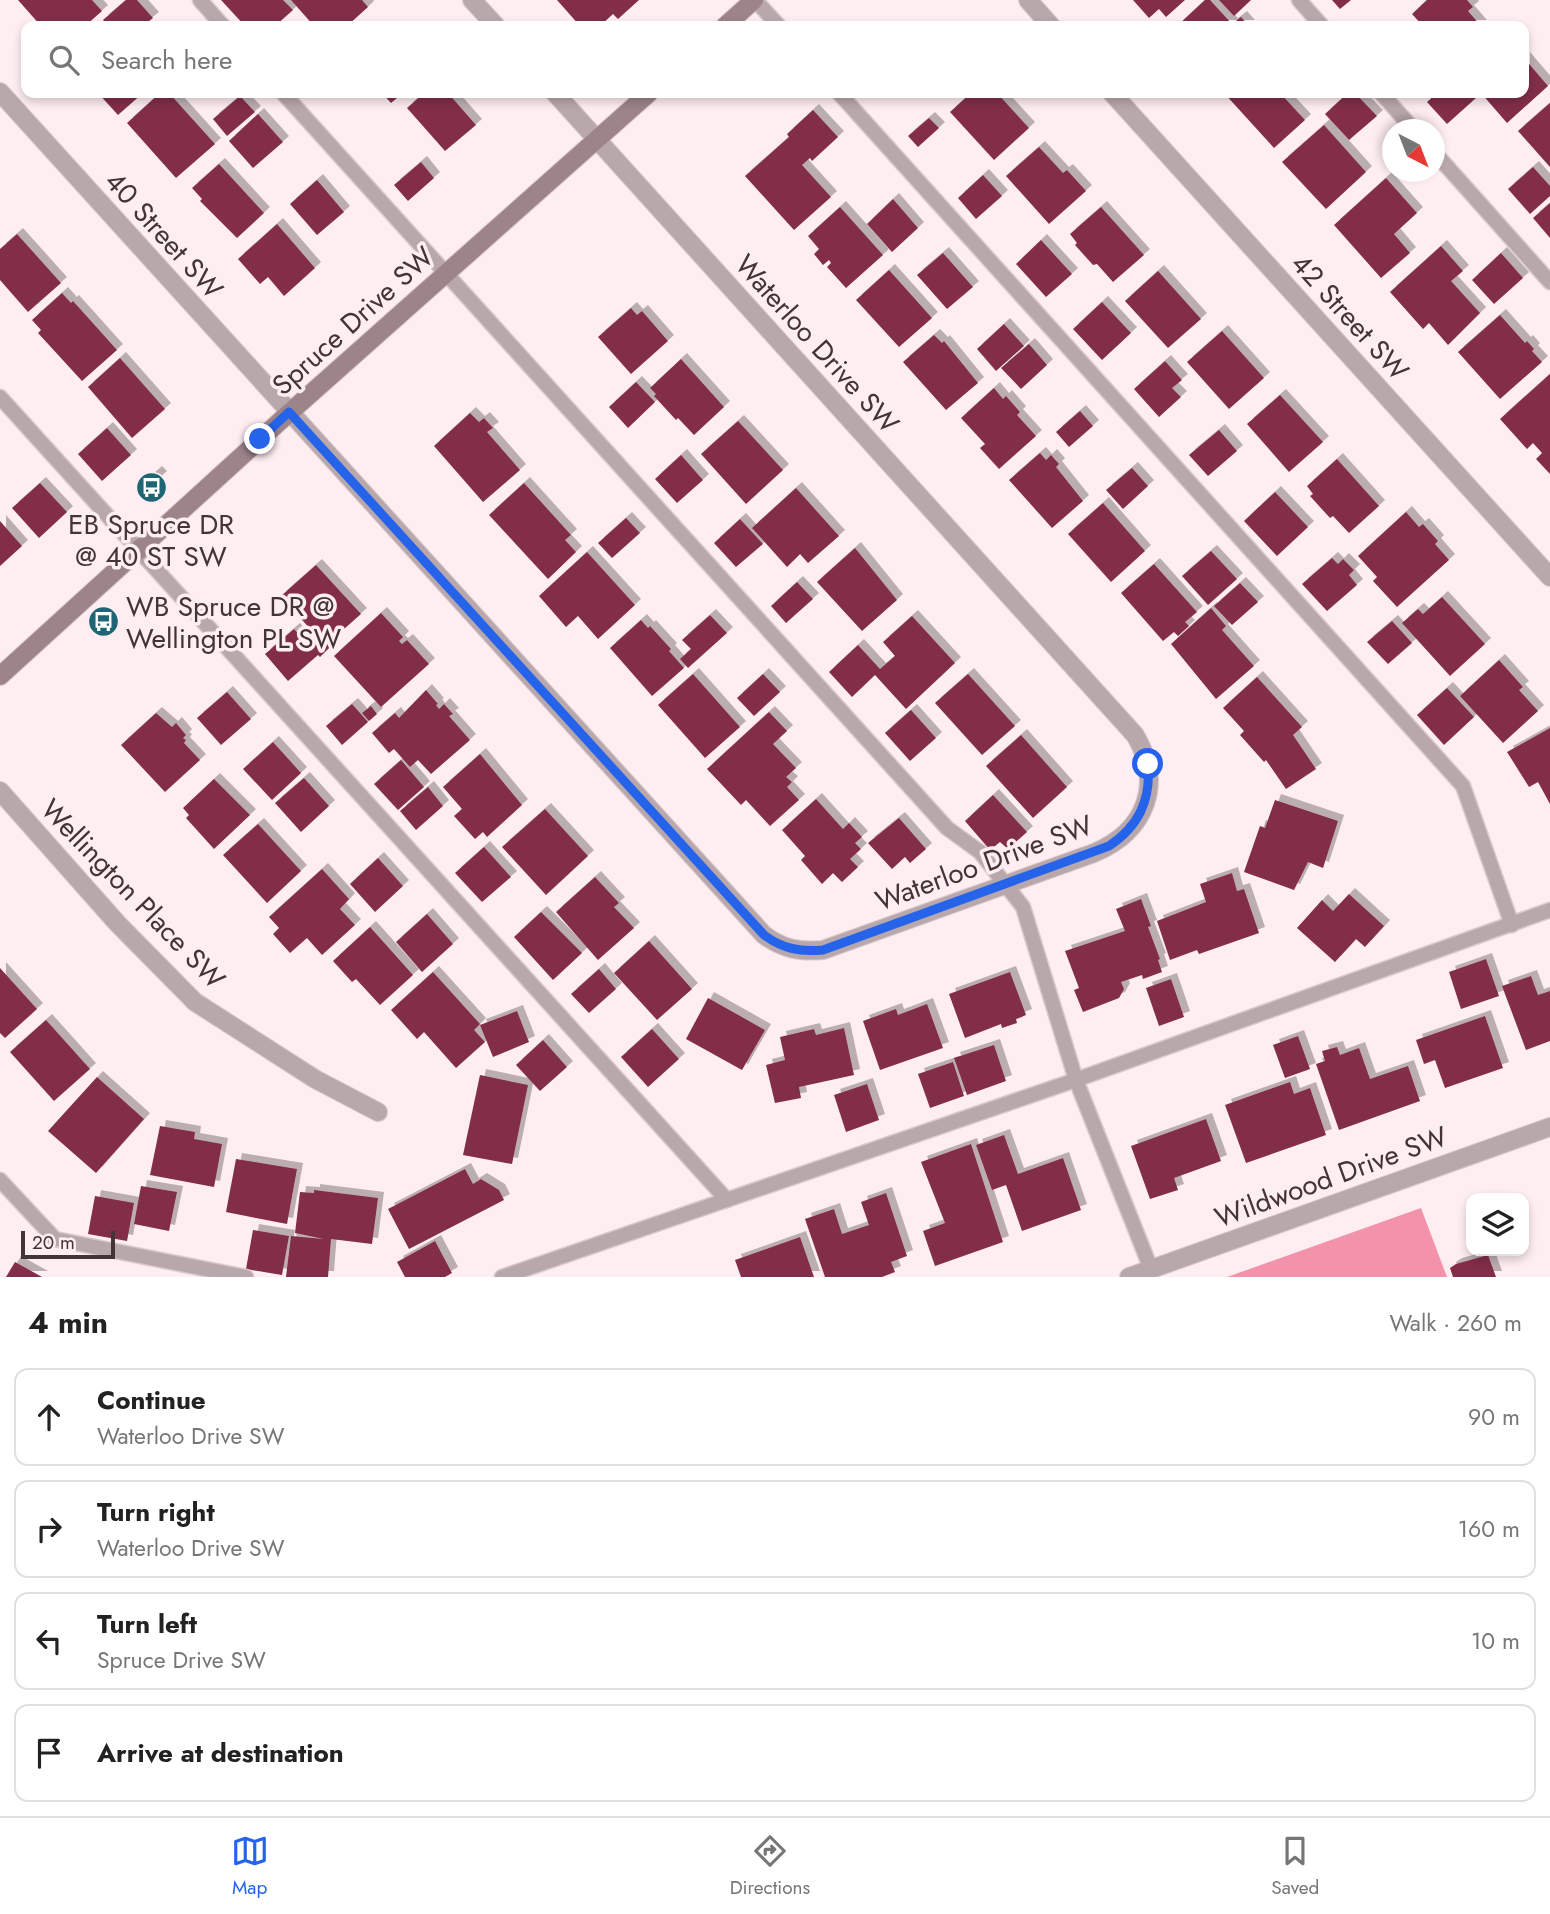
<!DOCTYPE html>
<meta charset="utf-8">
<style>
body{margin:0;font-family:Jost,sans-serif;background:#f6f6f6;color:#222}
.controls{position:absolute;right:21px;bottom:21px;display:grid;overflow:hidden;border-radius:14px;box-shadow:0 4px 10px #0003}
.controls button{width:63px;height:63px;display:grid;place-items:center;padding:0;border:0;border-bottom:2px solid #e0e0e0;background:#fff;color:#222;font:35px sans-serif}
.compass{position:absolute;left:1382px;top:119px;width:63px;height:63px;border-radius:50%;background:#fff;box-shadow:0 4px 10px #0003;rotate:138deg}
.scale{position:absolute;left:21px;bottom:18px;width:94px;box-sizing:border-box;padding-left:7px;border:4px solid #433437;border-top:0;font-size:19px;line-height:24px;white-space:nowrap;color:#433437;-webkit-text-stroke:5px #feedf1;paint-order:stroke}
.stop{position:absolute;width:21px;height:21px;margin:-16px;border:5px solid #2563eb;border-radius:50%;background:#fff}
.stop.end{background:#2563eb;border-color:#fff;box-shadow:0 2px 7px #0008}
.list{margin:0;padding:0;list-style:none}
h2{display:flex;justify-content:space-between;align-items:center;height:91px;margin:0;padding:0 28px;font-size:30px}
h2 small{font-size:23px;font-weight:400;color:#767676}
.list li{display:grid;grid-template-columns:46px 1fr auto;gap:21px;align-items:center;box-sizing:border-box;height:98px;margin:0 14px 14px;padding:0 14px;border:2px solid #e0e0e0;border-radius:14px}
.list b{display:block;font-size:26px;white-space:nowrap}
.list p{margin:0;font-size:23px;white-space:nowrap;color:#767676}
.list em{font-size:23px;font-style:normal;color:#767676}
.icon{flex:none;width:38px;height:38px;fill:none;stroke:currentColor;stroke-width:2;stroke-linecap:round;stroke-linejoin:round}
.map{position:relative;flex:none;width:1550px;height:1277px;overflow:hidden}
.search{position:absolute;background:#fff;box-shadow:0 4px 10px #0003;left:21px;right:21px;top:21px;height:77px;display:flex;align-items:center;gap:18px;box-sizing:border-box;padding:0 24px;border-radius:14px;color:#767676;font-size:26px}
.sheet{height:539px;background:#fff}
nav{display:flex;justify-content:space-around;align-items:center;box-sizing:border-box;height:98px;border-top:2px solid #e0e0e0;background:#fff;font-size:19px;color:#767676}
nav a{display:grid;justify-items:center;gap:4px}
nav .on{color:#2563eb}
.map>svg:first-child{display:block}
</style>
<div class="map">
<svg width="1550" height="1277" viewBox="0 0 1550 1277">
<defs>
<filter id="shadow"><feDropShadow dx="6" dy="-6" stdDeviation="0" flood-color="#0004"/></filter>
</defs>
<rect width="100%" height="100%" fill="#feedf1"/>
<path fill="#f392ab" d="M1421,1208L1447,1277H1227Z"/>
<g fill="#822d48" filter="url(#shadow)">
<path d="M18,0H92L102,11L85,26H41Z"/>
<path d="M126,0H137L153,18L143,26H108L103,20Z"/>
<path d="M221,0H283L293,10L275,26H245Z"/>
<path d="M291,0H362L368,7L347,26H314Z"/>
<path d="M557,0H639L618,19L613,14L600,26H580Z"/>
<path d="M1133,0H1185L1166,17L1159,9L1149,18Z"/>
<path d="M1205,0H1210L1232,24L1241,17L1249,26H1177Z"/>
<path d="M1219,0H1251L1234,16Z"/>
<path d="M1332,0H1351L1340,9Z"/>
<path d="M1427,0H1467L1473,7L1468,11L1481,26H1423L1412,14Z"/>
<path d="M1524,58L1548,86L1507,123L1481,93H1524Z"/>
<path d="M98,93H143L118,115Z"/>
<path d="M160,93H169L215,144L176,178L127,123Z"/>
<path d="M382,93H403L391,103Z"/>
<path d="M424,93H448L476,125L445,151L407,108Z"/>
<path d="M971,93H997L1029,128L994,160L950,112Z"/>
<path d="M1224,93H1280L1305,120L1274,148Z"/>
<path d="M1348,93H1355L1377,116L1349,140L1325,114Z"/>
<path d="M1437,93H1471L1476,98L1447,124L1427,102Z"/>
<path d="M240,96L255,112L227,136L213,119Z"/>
<path d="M1550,103V167L1518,131Z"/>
<path d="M813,110L838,137L812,161L810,158L802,165L831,197L794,230L745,176L789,137L787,134Z"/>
<path d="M258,114L283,142L253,168L229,141Z"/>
<path d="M929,118L939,128L918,147L908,136Z"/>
<path d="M1324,125L1366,172L1326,209L1282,162Z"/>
<path d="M1039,147L1063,173L1067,170L1086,191L1049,224L1006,176Z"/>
<path d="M421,162L434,178L408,201L394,185Z"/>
<path d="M219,164L264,213L237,238L200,201L202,199L192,188Z"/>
<path d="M1533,167L1550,186V196L1530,214L1508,189Z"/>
<path d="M983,175L1002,196L976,219L958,198Z"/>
<path d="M1386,178L1417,213L1394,234L1410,253L1381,278L1334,225Z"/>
<path d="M317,180L344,212L317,235L290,204Z"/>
<path d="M893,199L918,228L892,252L867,224Z"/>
<path d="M1550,203V238L1533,218Z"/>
<path d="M840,207L883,255L846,288L827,267L831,263L829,260L823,265L814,254L819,249L808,236Z"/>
<path d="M1101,207L1144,255L1113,282L1097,264L1093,265L1075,245L1077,243L1070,234Z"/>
<path d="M277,224L315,268L284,296L268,277L260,284L238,259Z"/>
<path d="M17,234L61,283L28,312L0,280V249Z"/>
<path d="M1041,240L1072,274L1046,297L1016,264Z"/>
<path d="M1441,246L1463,271L1451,281L1480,313L1448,345L1429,323L1423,329L1390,292Z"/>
<path d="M943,253L973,287L947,309L917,275Z"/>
<path d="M1501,253L1523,278L1494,304L1472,280Z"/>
<path d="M889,270L932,318L899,347L856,300Z"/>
<path d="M1158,271L1201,319L1168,348L1125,301Z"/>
<path d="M62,293L71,303L73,301L117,350L82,381L38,333L41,330L32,320Z"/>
<path d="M1102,302L1131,333L1102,360L1073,329Z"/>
<path d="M631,308L637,315L642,311L668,341L631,374L598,337Z"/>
<path d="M1500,315L1525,343L1527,341L1534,349L1532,351L1542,362L1500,399L1458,352Z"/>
<path d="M1004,324L1024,346L996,371L977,349Z"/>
<path d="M1222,331L1264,378L1229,409L1187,362Z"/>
<path d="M934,335L942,343L944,341L978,383L946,410L903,362Z"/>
<path d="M1029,344L1047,365L1021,389L1001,368Z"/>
<path d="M120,358L165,409L132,438L88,387Z"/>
<path d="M681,359L724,407L694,435L678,418L676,420L654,396L656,394L650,388Z"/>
<path d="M1165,361L1182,380L1172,388L1181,397L1159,417L1134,389Z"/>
<path d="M1550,374V474L1536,459L1542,453L1533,443L1527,449L1500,419Z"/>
<path d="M636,382L655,402L628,428L609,407Z"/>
<path d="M994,388L1003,399L1006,396L1020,412L1017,415L1036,436L999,469L980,448L985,444L961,418Z"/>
<path d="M1280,395L1323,442L1289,472L1247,424Z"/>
<path d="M1080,411L1093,426L1069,447L1056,432Z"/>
<path d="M470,413L479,422L484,418L493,428L487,432L520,470L483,502L434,446Z"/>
<path d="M738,421L783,470L746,504L701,454Z"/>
<path d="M107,428L131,455L102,481L78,454Z"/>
<path d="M1219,430L1237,451L1208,476L1189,455Z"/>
<path d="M1040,453L1046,460L1051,455L1059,464L1056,467L1083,501L1052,528L1009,480Z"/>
<path d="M681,455L703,480L677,503L655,479Z"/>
<path d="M1337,459L1379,506L1349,533L1333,516L1330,518L1310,496L1313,494L1307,486Z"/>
<path d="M1132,468L1148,486L1123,509L1106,490Z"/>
<path d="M156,472L161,477L152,485L147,480Z"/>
<path d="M40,483L67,512L39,538L12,508Z"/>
<path d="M524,483L571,535L565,540L576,552L548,579L489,515Z"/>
<path d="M796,488L839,536L808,563L800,554L787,567L752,528Z"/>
<path d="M1275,492L1308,527L1277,556L1244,521Z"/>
<path d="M1103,503L1145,551L1111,582L1068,534Z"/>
<path d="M1406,512L1419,527L1423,524L1438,541L1435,544L1449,560L1397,607L1373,581L1377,577L1358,556Z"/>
<path d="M626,518L640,533L612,558L598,543Z"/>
<path d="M740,519L763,544L736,567L714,543Z"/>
<path d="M0,521L22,546L0,566Z"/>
<path d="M855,548L897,600L862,631L817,582Z"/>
<path d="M1211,551L1237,579L1208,605L1182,576Z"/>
<path d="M587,552L635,605L598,639L578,616L566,627L539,596Z"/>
<path d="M1332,558L1338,564L1343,559L1354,570L1349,575L1357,585L1327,611L1302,584Z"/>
<path d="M1154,564L1197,612L1185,622L1189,626L1178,636L1174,632L1163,641L1121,593Z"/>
<path d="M316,565L361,614L327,644L330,647L320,657L318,655L288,681L265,654L294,629L311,648L319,639L281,596Z"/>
<path d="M797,582L813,599L786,623L771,606Z"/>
<path d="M1240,583L1258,602L1232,625L1214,606Z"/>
<path d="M1442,597L1485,644L1450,676L1402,623L1418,609L1423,614Z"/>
<path d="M1211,608L1226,626L1222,630L1254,666L1216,699L1171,644Z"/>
<path d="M381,613L403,637L399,641L402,644L407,640L429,664L381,707L334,656Z"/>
<path d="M710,615L727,633L688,668L680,659L691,649L682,640Z"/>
<path d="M912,616L955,663L906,709L875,675L852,697L829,672L858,645L880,669L895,656L883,642Z"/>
<path d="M641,620L648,628L650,626L671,649L669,651L684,668L652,696L610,648Z"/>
<path d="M1392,621L1412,643L1388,664L1367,642Z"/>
<path d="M1499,660L1523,687L1519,690L1538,711L1503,743L1460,696Z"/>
<path d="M693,674L740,727L705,758L658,705Z"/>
<path d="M763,674L780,692L754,716L737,698Z"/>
<path d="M968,674L1015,726L982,755L935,703Z"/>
<path d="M1257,677L1302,727L1293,735L1316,769L1286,789L1266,760L1264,762L1240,735L1244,731L1223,708Z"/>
<path d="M1447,688L1474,717L1444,745L1417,715Z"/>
<path d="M426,690L438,704L436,705L439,709L444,704L453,714L449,716L470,740L431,774L418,760L410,767L394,749L389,753L372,733L395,713L399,718Z"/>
<path d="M227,692L251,719L221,745L197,718Z"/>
<path d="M352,704L368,722L342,745L326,726Z"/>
<path d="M371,706L377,714L369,721L362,713Z"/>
<path d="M911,710L936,738L910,761L885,733Z"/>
<path d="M769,712L787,731L773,744L796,768L786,777L792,782L787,787L799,800L770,826L746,800L741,805L707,769Z"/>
<path d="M156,713L172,727L176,723L186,735L183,738L186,740L184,743L200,760L165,792L121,745Z"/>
<path d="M1550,728V804L1538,782L1529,787L1507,752Z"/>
<path d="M1021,735L1067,787L1033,818L986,766Z"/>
<path d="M273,742L301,773L272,800L243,769Z"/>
<path d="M480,754L522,805L487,837L483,832L475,839L454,816L462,809L443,787Z"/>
<path d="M401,760L424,787L398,810L374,784Z"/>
<path d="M304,778L329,806L301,832L275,803Z"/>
<path d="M214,779L250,815L214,849L186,818L189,815L183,808Z"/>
<path d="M428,787L443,806L416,830L400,811Z"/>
<path d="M993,795L1027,832L1008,849L1000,842L990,850L965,821Z"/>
<path d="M816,799L843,829L849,823L862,837L855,843L861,849L850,859L858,867L842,882L833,873L822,884L801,860L805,856L782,830Z"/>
<path d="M1275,800L1338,821L1323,868L1308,862L1294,890L1244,872L1260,826L1265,828Z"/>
<path d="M545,809L588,856L546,895L502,847Z"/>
<path d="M899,818L926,849L910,863L905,857L892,869L868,843Z"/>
<path d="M258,824L301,871L267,903L223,855Z"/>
<path d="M484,847L511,877L482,902L455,873Z"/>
<path d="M378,858L403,886L375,912L350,884Z"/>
<path d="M322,869L349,899L340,909L355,925L322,955L307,938L290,953L273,934L279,928L269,917Z"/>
<path d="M1232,873L1237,891L1244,889L1259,933L1199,954L1197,950L1170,960L1157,921L1206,902L1200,884Z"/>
<path d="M595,877L619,903L614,907L634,928L598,960L556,912Z"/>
<path d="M1349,894L1384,926L1365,947L1356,939L1335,962L1297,928L1322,900L1333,911Z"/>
<path d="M1141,899L1151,926L1148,927L1160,959L1158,960L1162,972L1143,979L1142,975L1121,982L1124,989L1119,998L1083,1012L1074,990L1079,988L1065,951L1125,931L1116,909Z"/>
<path d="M541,912L582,953L553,980L514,937Z"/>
<path d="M427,914L453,944L422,972L396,942Z"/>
<path d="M370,927L413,975L380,1005L356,979L352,982L333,961Z"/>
<path d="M649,941L692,989L657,1020L614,973Z"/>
<path d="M1486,959L1499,996L1461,1009L1449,972Z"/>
<path d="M0,968L37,1009L5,1038L0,1033Z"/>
<path d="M599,969L616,989L589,1013L571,994Z"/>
<path d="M433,972L480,1024L474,1030L485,1042L456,1068L424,1032L417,1039L391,1010Z"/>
<path d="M1010,972L1026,1015L1016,1019L1017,1023L1002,1028L1001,1024L965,1038L949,994Z"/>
<path d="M1531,976L1538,995L1550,991V1041L1526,1050L1502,986Z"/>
<path d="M1171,979L1184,1017L1159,1026L1146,988Z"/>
<path d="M708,998L765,1030L742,1070L686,1039Z"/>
<path d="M927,1004L943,1048L880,1070L863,1021L896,1009L898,1015Z"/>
<path d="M517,1011L529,1042L493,1057L480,1025Z"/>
<path d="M1485,1016L1503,1068L1445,1088L1435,1060L1424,1064L1416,1040Z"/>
<path d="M46,1020L90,1069L54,1101L10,1052Z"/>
<path d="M844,1028L854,1075L799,1087L801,1098L775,1103L766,1065L785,1060L780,1037L814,1029L816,1035Z"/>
<path d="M652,1029L679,1059L648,1087L621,1057Z"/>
<path d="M1298,1036L1310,1069L1285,1078L1273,1045Z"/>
<path d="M543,1040L567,1067L540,1091L516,1065Z"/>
<path d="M994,1045L1006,1081L967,1095L954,1058Z"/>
<path d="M1337,1047L1340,1055L1359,1048L1370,1079L1408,1066L1420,1101L1339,1130L1316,1064L1325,1061L1322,1051Z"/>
<path d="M953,1062L964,1096L930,1108L918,1074Z"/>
<path d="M480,1075L528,1085L512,1164L463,1155Z"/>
<path d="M97,1077L144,1119L96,1173L48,1131Z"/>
<path d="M1290,1082L1294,1094L1310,1088L1326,1135L1246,1163L1225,1105Z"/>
<path d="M867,1084L879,1120L846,1132L834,1095Z"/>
<path d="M1206,1119L1221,1161L1174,1178L1178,1190L1150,1199L1131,1146Z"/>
<path d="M160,1126L195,1132L194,1139L222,1144L214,1187L150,1175Z"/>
<path d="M1004,1135L1018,1174L1063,1158L1081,1210L1022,1231L1006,1185L992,1190L976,1145Z"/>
<path d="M971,1144L1003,1242L935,1266L923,1231L945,1223L921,1162Z"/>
<path d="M236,1159L297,1169L287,1224L226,1212Z"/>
<path d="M465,1169L473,1184L481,1179L499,1190L504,1200L409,1249L388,1209Z"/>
<path d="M141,1186L177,1192L169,1231L134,1224Z"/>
<path d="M314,1190L378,1198L372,1244L331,1239L328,1277H286L291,1236L324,1239L295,1233L300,1192L314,1193Z"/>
<path d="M886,1193L907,1256L891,1262L895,1272L882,1277H825L805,1219L834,1209L842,1234L869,1225L861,1202Z"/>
<path d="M95,1196L134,1203L127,1241L88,1234Z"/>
<path d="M253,1230L289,1236L282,1275L246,1269Z"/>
<path d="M800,1237L814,1277H741L735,1260Z"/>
<path d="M435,1241L452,1273L445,1277H405L397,1262Z"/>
<path d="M1488,1255L1496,1277H1453L1450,1268L1456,1264Z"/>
<path d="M15,1262L42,1277H6Z"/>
</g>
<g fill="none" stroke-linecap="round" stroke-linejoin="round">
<defs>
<g id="lane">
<path d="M200,0L223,26"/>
<path d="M755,0L779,26"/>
<path d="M1299,0L1322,26"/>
<path d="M283,93L947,828L980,852L1023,907L1076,1080L1151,1269"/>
<path d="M839,93L1463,786L1512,925"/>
<path d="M1381,93L1414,130"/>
<path d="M1434,152L1550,282"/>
<path d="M0,397L727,1200"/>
<path d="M0,1180L55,1239L246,1277"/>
<path d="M502,1277L1067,1083L1550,910"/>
</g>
<g id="street">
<path d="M472,0L496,26"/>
<path d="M1028,0L1051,26"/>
<path d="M0,92L764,935C783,949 799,952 823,950L1094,853C1146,831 1164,784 1135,735L555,93"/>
<path d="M1112,93L1550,577"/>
<path d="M0,791L117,923L195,1002L315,1079L378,1112"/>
<path d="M1129,1277L1550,1127"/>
</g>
<g id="secondary">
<path d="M725,26L754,0"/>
<path d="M0,676L289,413L649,93"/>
</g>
</defs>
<use href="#lane" stroke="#d9c8cc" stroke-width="17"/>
<use href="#street" stroke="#d9c8cc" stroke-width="20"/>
<use href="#secondary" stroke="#d9c8cc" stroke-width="20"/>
<use href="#lane" stroke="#b9a8ab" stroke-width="14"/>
<use href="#street" stroke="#b9a8ab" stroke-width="18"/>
<use href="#secondary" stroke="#9c8489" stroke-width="18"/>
</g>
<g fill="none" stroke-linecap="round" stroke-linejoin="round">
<path stroke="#2563eb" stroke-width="9" d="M260,439L289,412L764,935C783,949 800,952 823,950L1109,846C1139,826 1151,800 1148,764"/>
</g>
<defs>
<symbol id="bus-disc" viewBox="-11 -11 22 22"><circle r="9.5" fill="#1e6674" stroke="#feedf1"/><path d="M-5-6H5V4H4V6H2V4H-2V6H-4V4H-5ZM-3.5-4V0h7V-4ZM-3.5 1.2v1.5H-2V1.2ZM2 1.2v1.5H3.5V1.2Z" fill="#fff"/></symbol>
</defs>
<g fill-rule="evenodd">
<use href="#bus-disc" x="134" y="470" width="35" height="35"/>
<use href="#bus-disc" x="86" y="604" width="35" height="35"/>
</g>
<g text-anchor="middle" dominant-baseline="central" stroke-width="7" stroke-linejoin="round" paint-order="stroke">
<g font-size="28" fill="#433437" stroke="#feedf1">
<text transform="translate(164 235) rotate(48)">40 Street SW</text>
<text transform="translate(1350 317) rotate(48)">42 Street SW</text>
<text transform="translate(353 321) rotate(-42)">Spruce Drive SW</text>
<text transform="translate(817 344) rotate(48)">Waterloo Drive SW</text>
<text transform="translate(984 863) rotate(-20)">Waterloo Drive SW</text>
<text transform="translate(133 894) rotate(46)">Wellington Place SW</text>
<text transform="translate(1331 1177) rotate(-20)">Wildwood Drive SW</text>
</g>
<g font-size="28" fill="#433437" stroke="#feedf1">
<text x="151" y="524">EB Spruce DR<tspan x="151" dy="32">@ 40 ST SW</tspan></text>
<text x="126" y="606" text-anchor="start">WB Spruce DR @<tspan x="126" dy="32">Wellington PL SW</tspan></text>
</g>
</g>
</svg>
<div class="controls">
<button><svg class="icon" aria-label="layers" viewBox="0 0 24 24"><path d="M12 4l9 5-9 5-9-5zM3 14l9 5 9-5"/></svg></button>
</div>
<svg class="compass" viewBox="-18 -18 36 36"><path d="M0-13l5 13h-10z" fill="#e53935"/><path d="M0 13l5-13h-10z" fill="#767676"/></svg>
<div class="scale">20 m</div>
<div class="stop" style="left:1148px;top:764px"></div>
<div class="stop end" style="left:260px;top:439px"></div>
<div class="search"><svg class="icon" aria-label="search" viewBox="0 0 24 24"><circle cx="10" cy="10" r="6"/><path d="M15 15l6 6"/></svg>Search here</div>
</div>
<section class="sheet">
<h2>4 min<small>Walk · 260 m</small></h2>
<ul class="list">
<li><svg class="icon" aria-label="ahead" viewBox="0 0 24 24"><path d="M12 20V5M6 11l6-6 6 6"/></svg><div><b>Continue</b><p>Waterloo Drive SW</p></div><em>90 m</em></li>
<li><svg class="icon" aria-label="right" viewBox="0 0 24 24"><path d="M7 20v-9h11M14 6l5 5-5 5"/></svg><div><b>Turn right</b><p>Waterloo Drive SW</p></div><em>160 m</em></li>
<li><svg class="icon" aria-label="left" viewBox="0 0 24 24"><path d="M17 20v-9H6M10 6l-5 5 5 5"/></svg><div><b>Turn left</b><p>Spruce Drive SW</p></div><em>10 m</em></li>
<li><svg class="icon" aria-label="arrive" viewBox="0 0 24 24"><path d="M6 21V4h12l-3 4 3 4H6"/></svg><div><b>Arrive at destination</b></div></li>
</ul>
</section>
<nav>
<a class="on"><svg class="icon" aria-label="map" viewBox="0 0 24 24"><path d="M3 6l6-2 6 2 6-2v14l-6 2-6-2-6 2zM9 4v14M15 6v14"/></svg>Map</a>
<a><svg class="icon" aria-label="directions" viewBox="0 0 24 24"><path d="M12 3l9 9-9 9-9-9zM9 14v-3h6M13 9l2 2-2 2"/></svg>Directions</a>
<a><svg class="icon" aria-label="saved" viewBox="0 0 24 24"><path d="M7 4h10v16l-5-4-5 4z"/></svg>Saved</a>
</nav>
